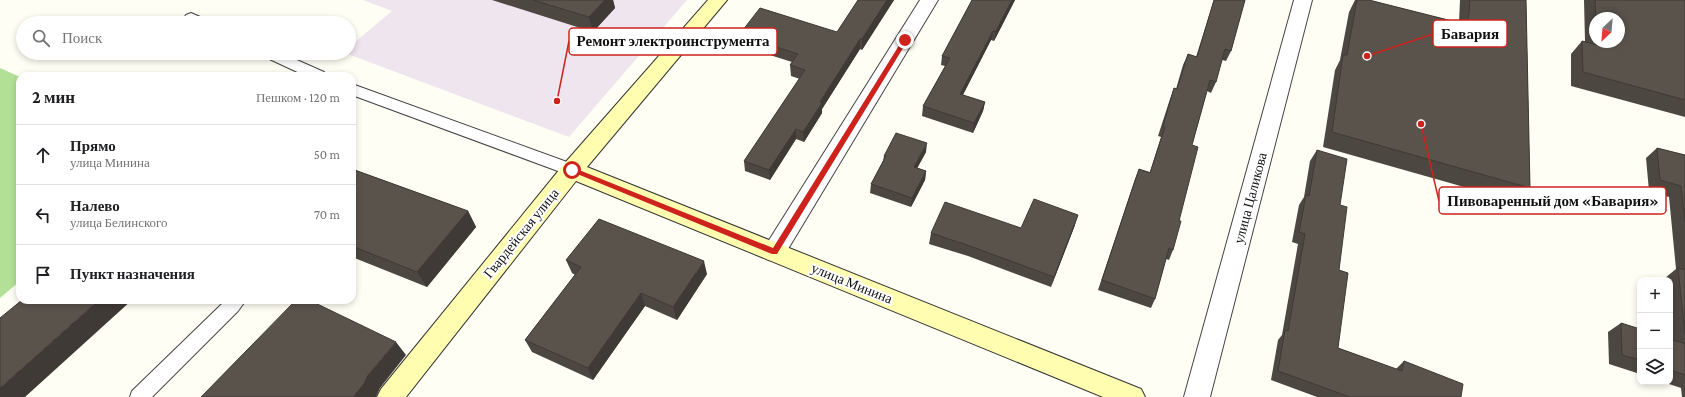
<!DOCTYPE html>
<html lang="ru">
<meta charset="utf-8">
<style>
body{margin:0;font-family:"Crimson Pro",serif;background:#f6f6f6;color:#202124}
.controls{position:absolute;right:12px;bottom:12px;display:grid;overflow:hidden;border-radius:8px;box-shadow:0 2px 6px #0003}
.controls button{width:36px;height:36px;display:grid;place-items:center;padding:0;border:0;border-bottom:1px solid #e0e0e0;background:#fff;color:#202124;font:20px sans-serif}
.compass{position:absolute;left:1589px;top:12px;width:36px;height:36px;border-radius:50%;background:#fff;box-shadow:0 2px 6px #0003;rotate:206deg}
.stop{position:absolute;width:12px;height:12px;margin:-9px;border:3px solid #cd231c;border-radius:50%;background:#fff}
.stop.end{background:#cd231c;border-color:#fff;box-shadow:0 1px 4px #0008}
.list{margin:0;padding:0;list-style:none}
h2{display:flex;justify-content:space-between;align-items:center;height:52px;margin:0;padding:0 16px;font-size:17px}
h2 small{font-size:13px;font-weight:400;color:#757577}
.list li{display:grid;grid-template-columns:26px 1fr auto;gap:12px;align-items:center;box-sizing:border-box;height:60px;padding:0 16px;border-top:1px solid #e0e0e0}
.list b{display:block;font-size:15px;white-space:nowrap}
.list p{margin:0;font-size:13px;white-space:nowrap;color:#757577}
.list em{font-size:13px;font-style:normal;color:#757577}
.icon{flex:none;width:22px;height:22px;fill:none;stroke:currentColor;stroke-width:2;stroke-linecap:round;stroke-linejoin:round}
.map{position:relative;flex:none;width:1685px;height:397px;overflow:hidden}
.search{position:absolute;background:#fff;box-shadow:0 2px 6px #0003;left:16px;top:16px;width:340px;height:44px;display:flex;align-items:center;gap:10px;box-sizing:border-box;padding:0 14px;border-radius:22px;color:#757577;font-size:15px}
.panel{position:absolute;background:#fff;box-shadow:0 2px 6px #0003;left:16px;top:72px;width:340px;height:232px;border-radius:12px}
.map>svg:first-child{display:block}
</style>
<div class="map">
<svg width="1685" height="397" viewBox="0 0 1685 397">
<rect width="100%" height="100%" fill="#fffef4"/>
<path fill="#efe5ef" d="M363,0H687L569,137L345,53H349V47L392,11Z"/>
<path fill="#b2e097" d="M0,68L20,77V281L0,298Z"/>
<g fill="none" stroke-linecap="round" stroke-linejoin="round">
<defs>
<g id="lane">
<path d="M191,13L207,20L209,23C201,23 189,26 184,18L186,15Z"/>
<path d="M261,53H281L324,72L326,76H306L263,56Z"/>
<path d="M352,84L578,166L580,170L578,174L572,176L566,174L352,95Z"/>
<path d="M226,300H246L238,311L152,397H130L132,391Z"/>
</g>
<g id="street">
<path d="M920,0H938L782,259L774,261L766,259L763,252L766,245Z"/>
<path d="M1294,0H1312L1210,397H1184Z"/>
</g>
<path id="secondary" d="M708,0H727L587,167L1141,389L1145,397H1103L576,181L406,397H377L381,389L564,164Z"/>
</defs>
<use href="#lane" stroke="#444" stroke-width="2"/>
<use href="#street" stroke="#444" stroke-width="2"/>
<use href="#secondary" stroke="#333" stroke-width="2"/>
<use href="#lane" fill="#fff" fill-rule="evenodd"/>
<use href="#street" fill="#fff" fill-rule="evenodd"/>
<use href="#secondary" fill="#fffdaf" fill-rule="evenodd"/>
</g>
<g fill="#4d4741" fill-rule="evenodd">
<path d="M492,0H613L615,8L593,32Z"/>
<path d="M858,0H894L862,50L860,49L822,109V113L804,142L796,139L770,180L745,171L744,161L800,79L791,76L790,65L792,62L741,46L739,35L837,32Z"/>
<path d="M972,0H1015L994,41L991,40L963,95L985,102L983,111L973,133L922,116L923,106L945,66L941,65L942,56Z"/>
<path d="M1214,0H1245L1231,51L1226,61L1222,60L1216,82L1211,93L1207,91L1192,145L1179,221L1173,250L1169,260L1166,259L1155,299L1151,308L1098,290L1135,179L1139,169L1150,172L1161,137L1158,136L1170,99L1174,88L1176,89L1183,65L1188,54L1196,57Z"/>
<path d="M1355,0H1369L1459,23L1460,0H1526L1530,188L1517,202L1323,147L1335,70L1340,60L1349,12Z"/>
<path d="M1584,0H1685V117L1571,86V54L1582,41H1585ZM1595,18H1619V42H1595Z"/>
<path d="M1657,148L1685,155V397H1682L1681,388L1663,382H1670V339H1671L1670,329V280H1665V278L1676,269L1669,197L1649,191L1646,158Z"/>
<path d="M1317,150L1340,205L1338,348L1396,369L1404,361L1461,397H1317L1271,380L1278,340L1282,335L1298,244L1292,242L1299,205L1304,197L1310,161Z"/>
<path d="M926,152L917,168L926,171L925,180L911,207L870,193L871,184L883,161L884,156Z"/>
<path d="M352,169L468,211L476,227L427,287L352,257Z"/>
<path d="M1075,225L1051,287L968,256L929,244L931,233Z"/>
<path d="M566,260L707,274L677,320L645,306L593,380L532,352L525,340L575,275L572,273Z"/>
<path d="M1621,323L1640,329V374L1609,364L1608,332Z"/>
</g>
<g fill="#3f3a35">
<path d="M605,0H613L615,8L593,32L589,17Z"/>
<path d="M887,0H894L862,50V39Z"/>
<path d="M1012,0H1015L994,41L996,31Z"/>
<path d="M993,31L991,40L958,104L960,94Z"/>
<path d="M860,39V49L822,109V113L804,142L803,132L820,102Z"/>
<path d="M985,102L983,111L973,133L974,123Z"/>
<path d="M796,129V139L770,180L769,170Z"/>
<path d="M927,143L926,152L913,176L914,167Z"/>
<path d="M926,171L925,180L911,207L912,198Z"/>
<path d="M468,211L476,227L427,287L417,272Z"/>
<path d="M1078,215L1075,225L1051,287L1054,277Z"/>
<path d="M704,261L707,274L677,320L673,307Z"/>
<path d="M641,293L645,306L593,380L588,368Z"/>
<path d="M99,300H132L25,397H0V388Z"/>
<path d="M396,342L406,355L380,388L376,397H353L368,375Z"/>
</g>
<g fill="#5a534c" stroke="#3f3a35">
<path d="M533,0H605L589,17Z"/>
<path d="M858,0H887L862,39H860L820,102L822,103L803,132L796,129L769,170L744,161L805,70L790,65L798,54L739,35L760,8L837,32Z"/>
<path d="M972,0H1012L996,31H993L960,94L985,102L974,123L923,106L950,58L942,56Z"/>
<path d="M1214,0H1245L1231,51L1225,49L1216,82L1210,80L1192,145L1198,147L1179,221H1181L1173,250L1169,248L1155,299L1102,280L1139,169L1150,173L1165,127L1163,126L1174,88L1177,89L1188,54L1197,57Z"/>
<path d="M1357,0H1369L1468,25L1470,0H1526L1530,188L1332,132L1343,55H1347Z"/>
<path d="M1595,0H1685V100L1583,72L1582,41L1597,45V42H1619V18H1596Z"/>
<path d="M896,133L927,143L914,167L926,171L912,198L871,184L886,156H884Z"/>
<path d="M1657,148L1685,155V222L1681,186L1660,180Z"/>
<path d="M1317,150L1347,159L1340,205L1347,207L1339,270L1348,273L1338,348L1402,371L1404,361L1463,384L1461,397H1350L1278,371L1285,330L1288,331L1305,234L1299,232L1306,195L1309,196Z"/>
<path d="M352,169L468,211L417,272L352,246Z"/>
<path d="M1034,199L1078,215L1054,277L970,246L931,233L945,202L1021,228Z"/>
<path d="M599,219L704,261L673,307L641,293L588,368L525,340L581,267L566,260Z"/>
<path d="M1678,268L1685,270V334Z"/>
<path d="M22,300H99L0,388V318Z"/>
<path d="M296,300H309L396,342L368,375L364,384L353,397H201Z"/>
<path d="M1621,323L1640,329V360L1622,355Z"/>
<path d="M1670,339L1685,344V375L1670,370Z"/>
</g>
<path fill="#cd231c" d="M903,39L908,40L777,254H772L570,171L569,170L570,168H574L773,248Z"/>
<g text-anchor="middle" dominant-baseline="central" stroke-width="4" stroke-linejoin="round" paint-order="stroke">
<g font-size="14" fill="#111" stroke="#fff">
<text transform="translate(1250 198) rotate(-75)">улица Цаликова</text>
<text transform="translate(521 233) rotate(-51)">Гвардейская улица</text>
<text transform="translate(852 283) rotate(22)">улица Минина</text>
</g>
</g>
<path fill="none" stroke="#cd231c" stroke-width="1.5" d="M1367 56L1433 34M557 101L569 41M1421 124L1439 201"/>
<g fill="#cd231c" stroke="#fff" stroke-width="1.5">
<circle cx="1367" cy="56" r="4"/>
<circle cx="557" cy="101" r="4"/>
<circle cx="1421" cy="124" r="4"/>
</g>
<g fill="#fff" stroke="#cd231c" stroke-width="1.5">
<rect x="1433" y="20" width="74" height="27" rx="4"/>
<rect x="569" y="28" width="208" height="27" rx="4"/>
<rect x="1439" y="187" width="227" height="27" rx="4"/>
</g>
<g font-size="15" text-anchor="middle" font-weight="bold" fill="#111">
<text x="1470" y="39">Бавария</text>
<text x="673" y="46">Ремонт электроинструмента</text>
<text x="1553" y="206">Пивоваренный дом «Бавария»</text>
</g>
</svg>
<div class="controls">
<button>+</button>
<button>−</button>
<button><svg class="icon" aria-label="layers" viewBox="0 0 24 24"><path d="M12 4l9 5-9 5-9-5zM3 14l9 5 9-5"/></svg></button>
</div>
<svg class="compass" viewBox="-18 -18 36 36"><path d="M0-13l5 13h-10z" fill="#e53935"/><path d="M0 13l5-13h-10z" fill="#757577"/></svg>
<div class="stop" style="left:572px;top:170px"></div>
<div class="stop end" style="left:905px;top:40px"></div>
<div class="search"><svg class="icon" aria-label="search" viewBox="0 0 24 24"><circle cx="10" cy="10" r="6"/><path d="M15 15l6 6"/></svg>Поиск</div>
<section class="panel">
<h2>2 мин<small>Пешком · 120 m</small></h2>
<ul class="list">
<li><svg class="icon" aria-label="ahead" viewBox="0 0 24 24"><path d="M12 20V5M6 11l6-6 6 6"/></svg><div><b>Прямо</b><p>улица Минина</p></div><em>50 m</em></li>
<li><svg class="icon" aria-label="left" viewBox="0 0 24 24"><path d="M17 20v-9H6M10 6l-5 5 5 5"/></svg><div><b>Налево</b><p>улица Белинского</p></div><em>70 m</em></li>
<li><svg class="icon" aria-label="arrive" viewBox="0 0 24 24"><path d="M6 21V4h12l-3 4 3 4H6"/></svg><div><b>Пункт назначения</b></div></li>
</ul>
</section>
</div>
